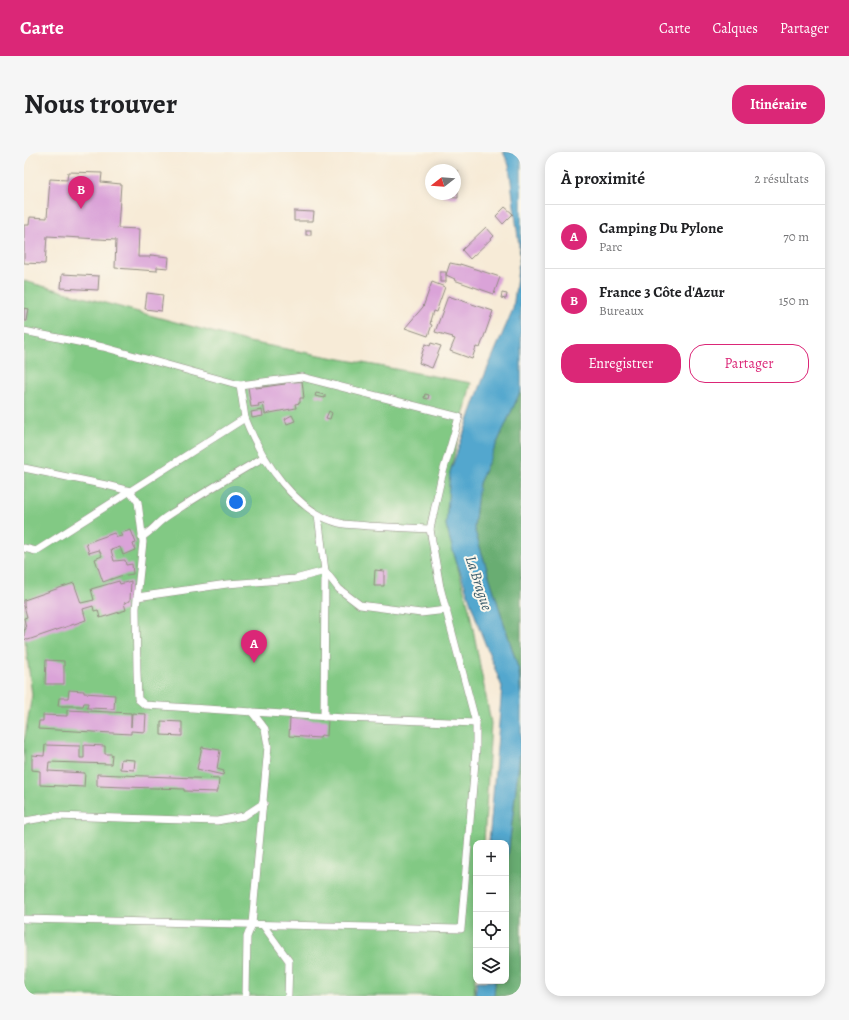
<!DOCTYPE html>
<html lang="fr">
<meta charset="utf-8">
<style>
body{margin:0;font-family:Alegreya,serif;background:#f6f6f6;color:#202124}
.controls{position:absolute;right:12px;bottom:12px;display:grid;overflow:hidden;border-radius:8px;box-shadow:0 2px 10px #0003}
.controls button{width:36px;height:36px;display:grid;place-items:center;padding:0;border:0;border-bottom:1px solid #e0e0e0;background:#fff;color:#202124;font:20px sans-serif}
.compass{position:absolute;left:401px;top:12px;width:36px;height:36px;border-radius:50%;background:#fff;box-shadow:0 2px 10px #0003;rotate:253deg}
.you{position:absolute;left:212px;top:350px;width:14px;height:14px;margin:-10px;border:3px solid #fff;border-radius:50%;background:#1a73e8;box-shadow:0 0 0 6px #1a73e833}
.badge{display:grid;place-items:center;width:26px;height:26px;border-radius:50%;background:#db2777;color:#fff;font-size:13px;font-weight:700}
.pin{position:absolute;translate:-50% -33px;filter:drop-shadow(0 1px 2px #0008)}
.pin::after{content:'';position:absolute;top:21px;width:14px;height:12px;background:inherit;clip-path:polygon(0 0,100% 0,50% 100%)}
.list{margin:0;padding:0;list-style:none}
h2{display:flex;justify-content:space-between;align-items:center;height:52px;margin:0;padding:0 16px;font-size:17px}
h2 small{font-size:13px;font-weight:400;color:#757577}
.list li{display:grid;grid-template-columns:26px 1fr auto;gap:12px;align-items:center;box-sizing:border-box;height:64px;padding:0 16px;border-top:1px solid #e0e0e0}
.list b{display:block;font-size:15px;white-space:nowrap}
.list p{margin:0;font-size:13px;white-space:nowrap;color:#757577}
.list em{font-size:13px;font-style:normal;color:#757577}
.actions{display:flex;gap:8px;padding:12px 16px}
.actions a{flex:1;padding:9px 0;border:1px solid #db2777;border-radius:16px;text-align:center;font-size:14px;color:#db2777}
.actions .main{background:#db2777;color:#fff}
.icon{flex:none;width:22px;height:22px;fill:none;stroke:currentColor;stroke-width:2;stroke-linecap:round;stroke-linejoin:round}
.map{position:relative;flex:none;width:497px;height:844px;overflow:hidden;border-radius:16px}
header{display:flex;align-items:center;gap:24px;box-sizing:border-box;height:56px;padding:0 20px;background:#db2777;color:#fff}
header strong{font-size:19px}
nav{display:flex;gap:22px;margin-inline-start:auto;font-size:14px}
.intro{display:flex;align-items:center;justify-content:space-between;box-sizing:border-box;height:96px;padding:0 24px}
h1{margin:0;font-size:28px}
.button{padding:10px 18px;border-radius:16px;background:#db2777;color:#fff;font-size:14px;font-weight:700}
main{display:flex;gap:24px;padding:0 24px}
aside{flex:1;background:#fff;border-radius:16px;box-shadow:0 2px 10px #0003}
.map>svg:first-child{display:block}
</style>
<header>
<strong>Carte</strong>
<nav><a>Carte</a><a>Calques</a><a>Partager</a></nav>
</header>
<div class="intro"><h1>Nous trouver</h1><a class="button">Itinéraire</a></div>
<main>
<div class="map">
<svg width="497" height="844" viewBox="0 0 497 844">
<rect width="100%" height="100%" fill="#fbf7ec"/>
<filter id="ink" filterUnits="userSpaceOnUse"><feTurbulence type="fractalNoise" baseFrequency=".025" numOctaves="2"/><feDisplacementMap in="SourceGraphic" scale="8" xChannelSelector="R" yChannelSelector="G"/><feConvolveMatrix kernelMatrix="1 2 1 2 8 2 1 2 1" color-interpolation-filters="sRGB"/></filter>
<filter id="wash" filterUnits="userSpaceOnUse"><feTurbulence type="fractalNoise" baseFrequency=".012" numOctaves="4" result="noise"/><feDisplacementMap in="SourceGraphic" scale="16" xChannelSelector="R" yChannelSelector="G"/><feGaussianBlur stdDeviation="0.9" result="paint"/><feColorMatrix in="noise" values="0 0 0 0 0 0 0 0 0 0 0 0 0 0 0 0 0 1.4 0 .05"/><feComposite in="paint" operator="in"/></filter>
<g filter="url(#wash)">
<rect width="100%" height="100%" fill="#f7ebd7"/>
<path fill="#82c984" stroke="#567a58" d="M0,129L225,190L447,231L426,320L422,373L445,456L467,571L460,691H452V812L450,844H0V590L8,543L0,479Z"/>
<g fill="#69ad72" stroke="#4a6c4e">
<path d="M497,238V549L495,519L450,376L455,331Z"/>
<path d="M497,592V844H470L471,829H482V722Z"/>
</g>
<g fill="#52a7ce" stroke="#3e697c">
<path d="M479,0H497V238L455,331L450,376L495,519L497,549V592L482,722V691H465L478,535L457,481L429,399L422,373L426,320L459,227L489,157L496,102L485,13Z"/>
<path d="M453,829H471L470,844H451Z"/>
</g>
<g id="blocks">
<g fill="#daa3d8">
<path d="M431,19H434V46L419,45V42H431Z"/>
<path d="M44,20L78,21L77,30L97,32L94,76L115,77L114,105H126L127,103L145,105L144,116L133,115V119L91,116L92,88L23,84L21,112L0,111V73H5L6,65L23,66L26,27L43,28Z"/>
<path d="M481,55L489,62L479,72L472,64Z"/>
<path d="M270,59L290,60L289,69H270Z"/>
<path d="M462,75L470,84L446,107L438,98Z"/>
<rect x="282" y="78" width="5" height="5"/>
<path d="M426,111L436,113V112L476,125L470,142L430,128L431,127L422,123V130H416V120H422V123Z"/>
<path d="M38,122L75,124L74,138L37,136Z"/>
<path d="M408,130L421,135L412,160L409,159L406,169H407L406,172L408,173L404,184L381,176L399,155Z"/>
<path d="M123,141L139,143L137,159L121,157Z"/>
<path d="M478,141L483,142L482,147L477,146Z"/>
<path d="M424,144L469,159L456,196L452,195L448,207L426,199L431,187L428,186L429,185L411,180Z"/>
<path d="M0,156L4,157L2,169H0Z"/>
<path d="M407,191L417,194L408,216L395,211L401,192L406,194Z"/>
<path d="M270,229V230L278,229L280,246H276V251L271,252L272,256L241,262L239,251L234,252L235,254L227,255L224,235L232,233V236L261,232V230Z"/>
<path d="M292,241L301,243V246L291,244Z"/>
<path d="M401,242L405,243L404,247L400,246Z"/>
<path d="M238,258L239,264L228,266L227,260Z"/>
<path d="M305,259L308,261L306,267L302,266Z"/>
<path d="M268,263L271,269L263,272L261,267Z"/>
<path d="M107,378L112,391L109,392L111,398L99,403L96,395L87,398L90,409L101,408L102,413L108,412L109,422L96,424L79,430L71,407L78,404L75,398L65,401L62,391L90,381L93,385L98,384L96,381Z"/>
<path d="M351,418L360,419V434H350Z"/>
<path d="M95,429L96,432L107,429L106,449L100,451L102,458L76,466L74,458L70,459L69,454L59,457L62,468L4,488L0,487V478L2,477L0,466L3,465L0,454V448L50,431L57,451L70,448L67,437Z"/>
<path d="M22,508L40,509V532H21Z"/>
<path d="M45,538L60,539V541L91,543L90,557L63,556L64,551H60L59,554H34L35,546H44Z"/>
<path d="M43,558L107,561V575L108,561L122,562L121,580L107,579V582L14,577L15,569H19V563L43,564Z"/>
<path d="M266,566L304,568L303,584L297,583L296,586L265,584Z"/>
<path d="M137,569L158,570V584L137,583Z"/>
<path d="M21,593L56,594V606H60V593L81,594V602H88L87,612L25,610L24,619L61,621L60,635L16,633V619L8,618V603L20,604Z"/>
<path d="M178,595L196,598L193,617L200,619L199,623L173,617Z"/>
<path d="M97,607L111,608L110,618L96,617Z"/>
<path d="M73,622L195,627L194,638L193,640L160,639V637L73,634Z"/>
</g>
</g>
</g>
<g filter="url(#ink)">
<use href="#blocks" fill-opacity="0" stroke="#918b81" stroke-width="1"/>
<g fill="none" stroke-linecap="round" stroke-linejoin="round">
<defs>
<g id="service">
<path d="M0,179L79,195L216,233L221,266L12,399L0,396"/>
<path d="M221,266C237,307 273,364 320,372C328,373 336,373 344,374C365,375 385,376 406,377"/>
<path d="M0,316L82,333L106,339L114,350L119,390L112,456L113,519L114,547L121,553L320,566L452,571"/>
<path d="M294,363L301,419L300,565"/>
<path d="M118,385C128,379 133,371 142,365C174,344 206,325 240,305"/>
<path d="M113,445L203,432L271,427L301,419L315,437L336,453L397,461L423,458"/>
<path d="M0,670L1,669L31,664L193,669L220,664L240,651"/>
<path d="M0,767L437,777L452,598V571L416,435L406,377L417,327L435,265L278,225L216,233"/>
<path d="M239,773L265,809L264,844"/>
<path d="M222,844L223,785L228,772L244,594L241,577L228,560"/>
</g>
</defs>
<use href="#service" stroke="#918b81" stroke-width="8"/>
<use href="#service" stroke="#fff" stroke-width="7"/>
</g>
</g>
<g text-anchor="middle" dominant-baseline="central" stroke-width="4" stroke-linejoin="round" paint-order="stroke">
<g font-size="15" font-style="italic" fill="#3b5d6c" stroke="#fbf7ec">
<text transform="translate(455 431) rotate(72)">La Brague</text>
</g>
</g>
</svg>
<div class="controls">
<button>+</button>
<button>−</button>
<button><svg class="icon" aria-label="locate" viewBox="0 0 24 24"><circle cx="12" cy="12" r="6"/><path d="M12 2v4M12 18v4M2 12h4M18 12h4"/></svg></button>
<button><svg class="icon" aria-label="layers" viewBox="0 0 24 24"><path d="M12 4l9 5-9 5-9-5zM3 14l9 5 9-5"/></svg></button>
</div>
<svg class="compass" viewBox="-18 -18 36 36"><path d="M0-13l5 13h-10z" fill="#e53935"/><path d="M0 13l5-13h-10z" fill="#757577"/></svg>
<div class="you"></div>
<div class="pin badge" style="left:230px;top:511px">A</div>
<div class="pin badge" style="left:57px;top:57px">B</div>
</div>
<aside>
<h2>À proximité<small>2 résultats</small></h2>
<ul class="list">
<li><span class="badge">A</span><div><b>Camping Du Pylone</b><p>Parc</p></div><em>70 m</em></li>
<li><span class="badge">B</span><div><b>France 3 Côte d'Azur</b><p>Bureaux</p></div><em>150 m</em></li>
</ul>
<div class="actions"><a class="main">Enregistrer</a><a>Partager</a></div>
</aside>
</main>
